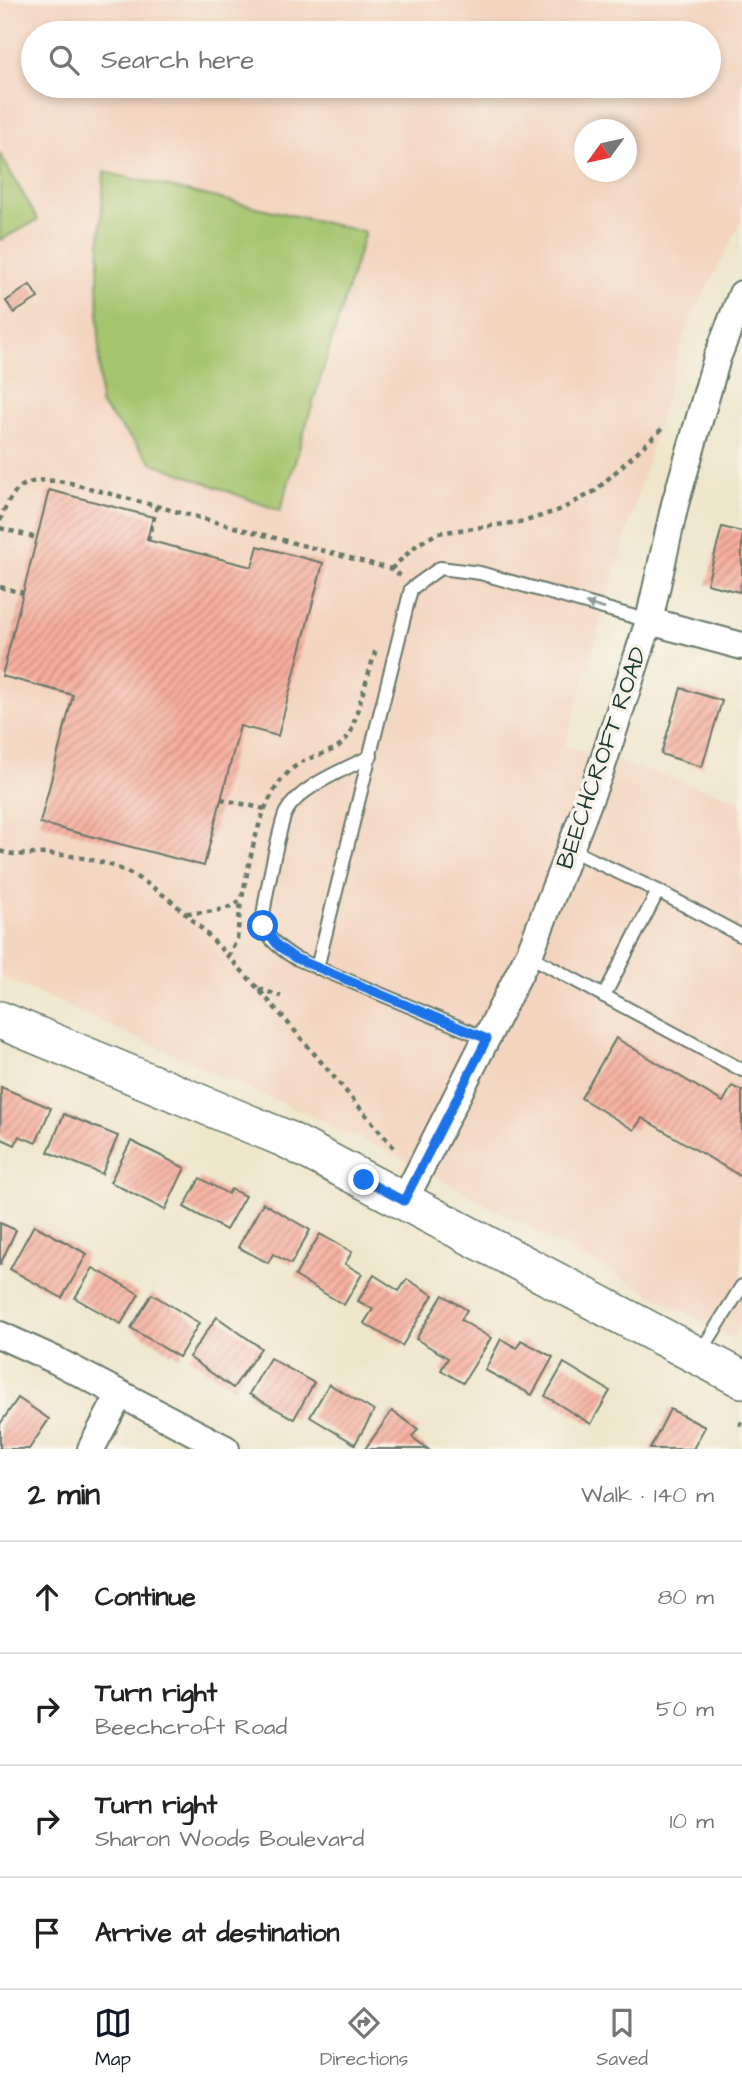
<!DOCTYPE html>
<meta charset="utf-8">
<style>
body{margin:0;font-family:"Architects Daughter",sans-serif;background:#f6f6f6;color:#222}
.compass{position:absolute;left:574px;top:119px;width:63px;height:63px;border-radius:50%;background:#fff;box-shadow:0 4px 10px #0003;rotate:237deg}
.stop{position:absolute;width:21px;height:21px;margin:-16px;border:5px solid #1a73e8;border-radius:50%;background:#fff}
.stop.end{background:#1a73e8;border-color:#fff;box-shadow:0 2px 7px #0008}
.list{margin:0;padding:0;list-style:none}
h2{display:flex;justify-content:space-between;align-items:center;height:91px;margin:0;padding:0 28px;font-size:30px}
h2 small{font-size:23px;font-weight:400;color:#767676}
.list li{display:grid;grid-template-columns:46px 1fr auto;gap:21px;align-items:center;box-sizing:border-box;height:112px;padding:0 28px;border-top:2px solid #e0e0e0}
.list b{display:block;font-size:26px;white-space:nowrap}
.list p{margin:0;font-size:23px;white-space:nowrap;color:#767676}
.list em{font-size:23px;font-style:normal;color:#767676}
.icon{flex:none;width:38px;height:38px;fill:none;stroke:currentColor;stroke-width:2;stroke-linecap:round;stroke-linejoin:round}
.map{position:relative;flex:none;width:742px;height:1449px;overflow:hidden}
.search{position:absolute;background:#fff;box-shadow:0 4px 10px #0003;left:21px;right:21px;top:21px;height:77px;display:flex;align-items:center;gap:18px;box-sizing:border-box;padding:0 24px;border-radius:38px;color:#767676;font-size:26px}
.sheet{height:539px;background:#fff}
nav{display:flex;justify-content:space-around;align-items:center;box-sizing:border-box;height:98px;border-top:2px solid #e0e0e0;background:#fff;font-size:19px;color:#767676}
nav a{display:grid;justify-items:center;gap:4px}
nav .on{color:#111827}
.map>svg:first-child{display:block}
</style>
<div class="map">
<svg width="742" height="1449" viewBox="0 0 742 1449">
<defs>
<pattern id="building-hatch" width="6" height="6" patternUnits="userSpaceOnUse" patternTransform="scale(1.75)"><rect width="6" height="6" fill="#f6ad9d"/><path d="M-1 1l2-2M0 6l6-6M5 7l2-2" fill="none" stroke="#c78e81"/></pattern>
</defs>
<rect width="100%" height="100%" fill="#f7f3e8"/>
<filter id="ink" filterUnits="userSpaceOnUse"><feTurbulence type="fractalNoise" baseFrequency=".0143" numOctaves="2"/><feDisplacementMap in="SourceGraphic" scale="14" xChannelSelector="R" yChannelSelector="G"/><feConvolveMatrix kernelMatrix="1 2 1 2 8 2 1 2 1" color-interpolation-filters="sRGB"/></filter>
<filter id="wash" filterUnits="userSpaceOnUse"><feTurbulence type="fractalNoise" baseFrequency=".00686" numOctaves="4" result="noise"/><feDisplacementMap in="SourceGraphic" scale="28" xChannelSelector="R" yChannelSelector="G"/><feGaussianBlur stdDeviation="1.57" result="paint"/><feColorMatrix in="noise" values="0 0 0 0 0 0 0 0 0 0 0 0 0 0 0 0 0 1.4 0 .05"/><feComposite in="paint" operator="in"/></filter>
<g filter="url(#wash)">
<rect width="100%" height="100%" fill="#eee6cb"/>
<path fill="#f3d4bf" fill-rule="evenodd" d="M0,0H742V221L686,328L565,746L742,800V1322L732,1338L395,1154L0,976ZM33,33H709V86H33ZM584,130H626V172H584Z"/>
<g fill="#a4c46d" stroke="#628050" stroke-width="2">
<path d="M0,154L38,220L0,240Z"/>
<path d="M104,172L365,232L280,511L153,463L100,404L98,279Z"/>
</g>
<g id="blocks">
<g fill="url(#building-hatch)">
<path d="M30,285L38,298L14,313L6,301Z"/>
<path d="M49,490L153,517L147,540L252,567L258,546L323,563L278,736L240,726L204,866L40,823L73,695L2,676Z"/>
<path d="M722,527L742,532V580L739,592L707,584Z"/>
<path d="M681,688L722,701L702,767L661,754Z"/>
<path d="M616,1038L723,1102L732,1086L742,1091V1177L642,1118L634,1130L581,1098Z"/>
<path d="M1,1087L51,1108L36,1143L19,1136L15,1145L0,1138Z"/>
<path d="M64,1114L118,1136L102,1174L48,1152Z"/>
<path d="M131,1141L185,1168L165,1210L110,1182Z"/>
<path d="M200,1178L228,1194L231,1189L245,1196L226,1230L184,1207Z"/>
<path d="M263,1203L310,1230L291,1264L273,1254L268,1263L238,1247Z"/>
<path d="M0,1223L16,1230L0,1265Z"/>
<path d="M34,1225L87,1254L62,1298L10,1269Z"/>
<path d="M320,1234L352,1252L345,1264L362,1274L344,1305L295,1276Z"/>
<path d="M93,1268L139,1294L121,1324L75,1298Z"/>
<path d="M374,1275L399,1291L407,1279L433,1295L402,1346L364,1323L373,1309L358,1301Z"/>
<path d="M152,1294L199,1323L179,1357L131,1328Z"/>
<path d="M443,1295L467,1310L461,1320L491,1338L463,1383L441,1370L448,1358L416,1339Z"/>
<path d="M217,1317L261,1348L233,1388L189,1357Z"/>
<path d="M501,1339L517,1348L521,1340L553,1357L532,1395L485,1370Z"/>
<path d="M270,1358L314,1383L294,1419L249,1394Z"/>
<path d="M564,1363L610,1391L591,1424L545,1396Z"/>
<path d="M329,1384L374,1411L355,1444L310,1417Z"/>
<path d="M18,1398L49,1419L29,1449H0V1424Z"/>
<path d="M670,1409L705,1427L693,1449H650Z"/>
<path d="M392,1411L418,1429L412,1437L428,1449H365Z"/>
</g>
</g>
</g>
<g filter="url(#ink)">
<use href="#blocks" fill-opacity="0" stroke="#677869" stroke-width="2"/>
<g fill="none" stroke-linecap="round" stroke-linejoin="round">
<defs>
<g id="lane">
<path d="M371,756C346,769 300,786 286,812C281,821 261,913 263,924C265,938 284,951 295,958L487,1039"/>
<path d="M571,850L658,891L742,936"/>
<path d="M528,955L742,1070"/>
<path d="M317,968L411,589L440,568L480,573L649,621"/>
<path d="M604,996L658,891"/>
<path d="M700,1353L742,1286"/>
</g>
<g id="street">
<path d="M649,621L742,646"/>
<path d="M404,1201L531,950L601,769L649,621L675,504L717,358L742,294"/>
<path d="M0,1335L55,1360L226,1449"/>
<path d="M91,1449L120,1394"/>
</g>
<path id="secondary" d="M0,1020L286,1139L742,1379"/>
</defs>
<use href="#lane" stroke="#677869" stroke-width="16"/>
<use href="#street" stroke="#677869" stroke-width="30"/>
<use href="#secondary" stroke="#677869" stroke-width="40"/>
<g stroke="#677869" stroke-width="4.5" stroke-dasharray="5 5" stroke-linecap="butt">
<path d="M0,521C14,481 30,476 70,483L391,569L401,576"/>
<path d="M0,528L37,538"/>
<path d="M148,540L157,506"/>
<path d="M391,569L418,544L438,533L526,521L562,509L595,491L664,427"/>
<path d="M0,587L23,593"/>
<path d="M221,799L265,809"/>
<path d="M0,851C16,857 31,853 47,854C73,855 101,860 125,871C173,895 206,933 242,971C295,1029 344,1090 395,1149"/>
<path d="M187,913C204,912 229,913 242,898C251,856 260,791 297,765C317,751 336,757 351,732L376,649"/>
<path d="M228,957L237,939L241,900"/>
<path d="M259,989L281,996"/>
<path d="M739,1423L742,1424"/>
</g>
<use href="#lane" stroke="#fff" stroke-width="12"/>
<use href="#street" stroke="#fff" stroke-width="26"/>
<use href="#secondary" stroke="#fff" stroke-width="37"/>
</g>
<defs><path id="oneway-solid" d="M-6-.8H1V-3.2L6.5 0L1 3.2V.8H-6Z" transform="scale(1.75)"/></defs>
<use fill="#8f9e9a" href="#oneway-solid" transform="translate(595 606) rotate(-164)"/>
</g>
<g fill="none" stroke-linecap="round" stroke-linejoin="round" filter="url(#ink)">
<path stroke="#1a73e8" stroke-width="9" d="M263,926L278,946L295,958L487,1039L404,1201L364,1180"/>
</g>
<g text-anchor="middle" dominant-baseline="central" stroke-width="7" stroke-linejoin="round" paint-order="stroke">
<g font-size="24" fill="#1f3d34" stroke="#f7f3e8">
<text transform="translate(602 758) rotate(-71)">BEECHCROFT ROAD</text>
</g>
</g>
</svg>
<svg class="compass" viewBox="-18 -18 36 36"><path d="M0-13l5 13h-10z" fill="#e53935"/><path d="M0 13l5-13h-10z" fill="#767676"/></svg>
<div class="stop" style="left:263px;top:926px"></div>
<div class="stop end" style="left:364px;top:1180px"></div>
<div class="search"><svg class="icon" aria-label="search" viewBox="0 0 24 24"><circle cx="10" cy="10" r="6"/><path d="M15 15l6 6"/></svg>Search here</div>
</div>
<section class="sheet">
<h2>2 min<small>Walk · 140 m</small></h2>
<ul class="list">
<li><svg class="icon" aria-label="ahead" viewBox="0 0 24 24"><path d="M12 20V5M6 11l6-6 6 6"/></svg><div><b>Continue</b></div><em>80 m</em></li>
<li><svg class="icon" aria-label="right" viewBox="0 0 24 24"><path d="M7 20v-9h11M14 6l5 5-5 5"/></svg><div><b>Turn right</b><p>Beechcroft Road</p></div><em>50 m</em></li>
<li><svg class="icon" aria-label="right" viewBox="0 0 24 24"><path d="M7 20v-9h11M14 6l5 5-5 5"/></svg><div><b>Turn right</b><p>Sharon Woods Boulevard</p></div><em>10 m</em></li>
<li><svg class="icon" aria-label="arrive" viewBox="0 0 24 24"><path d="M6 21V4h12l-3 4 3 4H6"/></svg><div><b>Arrive at destination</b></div></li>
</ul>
</section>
<nav>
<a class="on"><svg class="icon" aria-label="map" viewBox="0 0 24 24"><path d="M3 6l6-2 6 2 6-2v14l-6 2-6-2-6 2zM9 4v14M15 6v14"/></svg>Map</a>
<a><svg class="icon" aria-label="directions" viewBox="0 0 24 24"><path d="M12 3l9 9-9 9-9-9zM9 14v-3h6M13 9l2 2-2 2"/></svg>Directions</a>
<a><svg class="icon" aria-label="saved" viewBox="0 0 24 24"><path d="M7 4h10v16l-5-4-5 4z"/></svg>Saved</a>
</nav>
